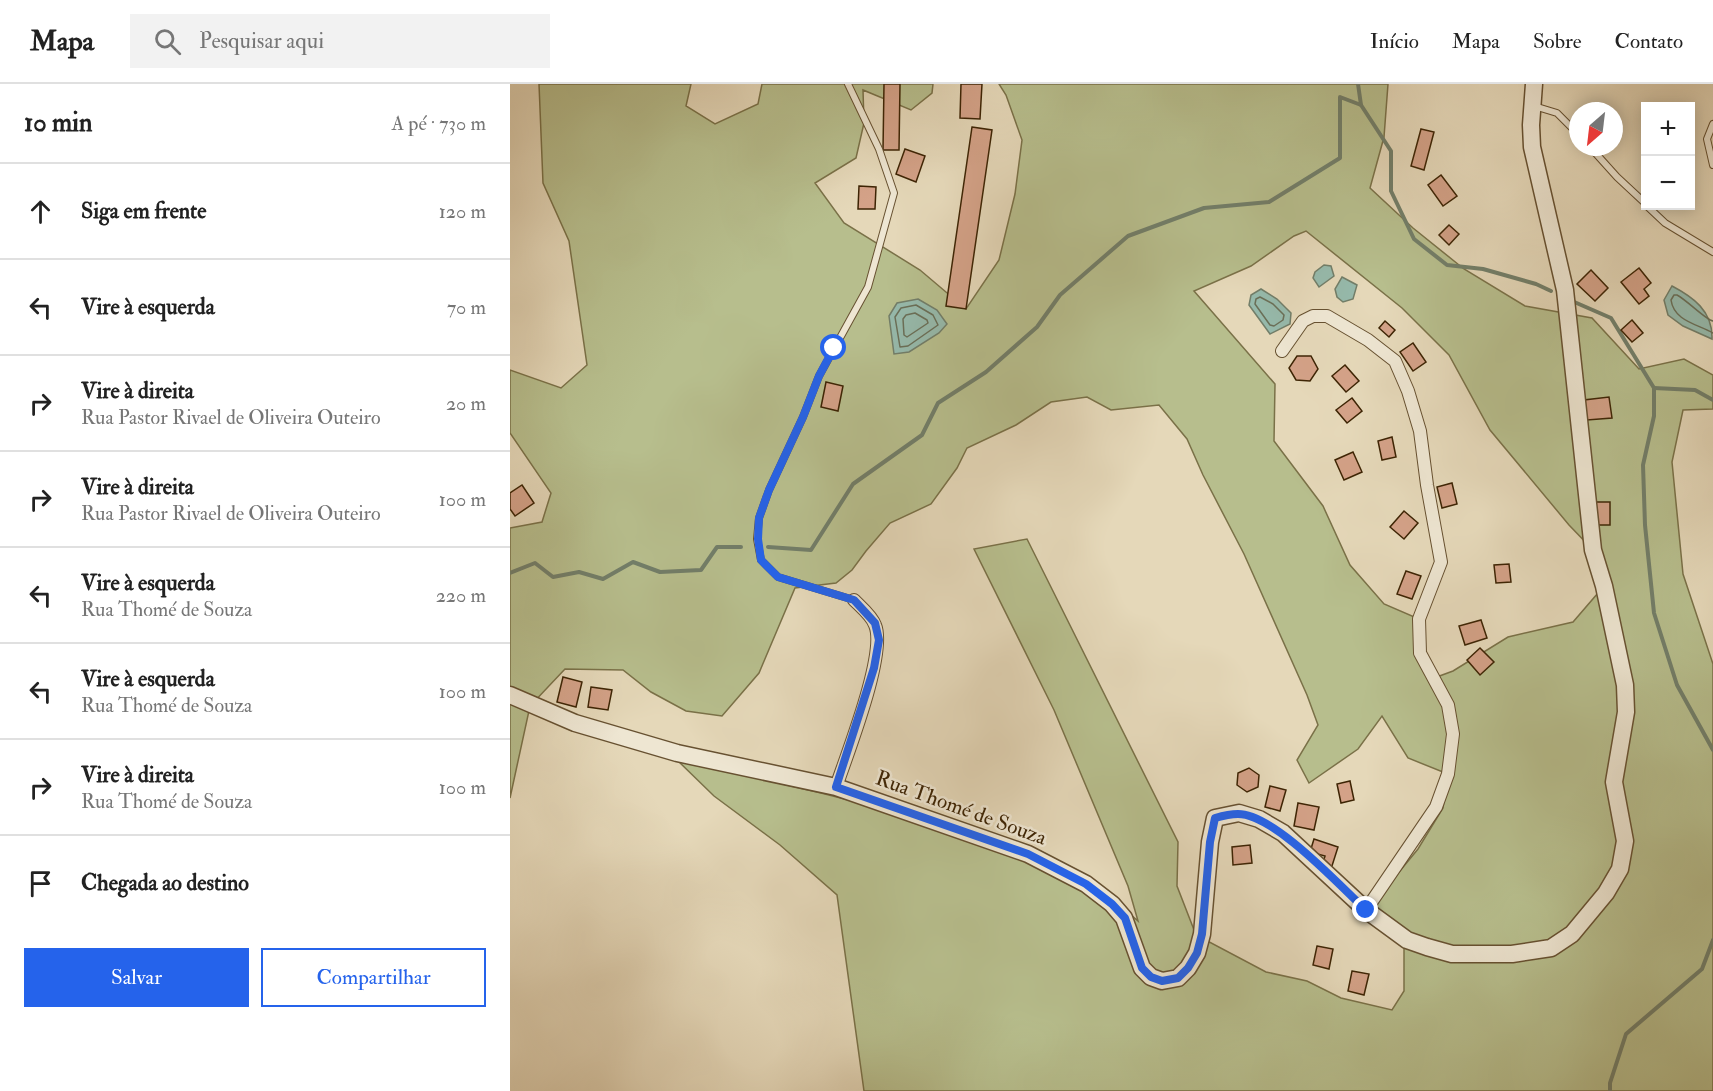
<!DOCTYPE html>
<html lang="pt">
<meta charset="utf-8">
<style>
body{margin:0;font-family:"IM FELL Double Pica",serif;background:#f2f2f2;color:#222}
.controls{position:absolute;right:18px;top:18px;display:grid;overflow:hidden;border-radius:0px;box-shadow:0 3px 15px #0003}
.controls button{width:54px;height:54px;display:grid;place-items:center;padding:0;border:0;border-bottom:2px solid #e0e0e0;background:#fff;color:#222;font:30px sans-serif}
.compass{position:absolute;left:1059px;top:18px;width:54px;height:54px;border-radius:50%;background:#fff;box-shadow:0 3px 15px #0003;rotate:208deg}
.stop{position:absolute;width:18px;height:18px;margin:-14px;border:4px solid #2563eb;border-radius:50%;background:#fff}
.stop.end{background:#2563eb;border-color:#fff;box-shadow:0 2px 6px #0008}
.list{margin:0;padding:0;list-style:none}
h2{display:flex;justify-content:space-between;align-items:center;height:78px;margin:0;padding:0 24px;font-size:26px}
h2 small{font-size:20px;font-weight:400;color:#767676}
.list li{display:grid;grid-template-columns:39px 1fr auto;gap:18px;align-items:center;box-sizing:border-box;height:96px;padding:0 24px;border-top:2px solid #e0e0e0}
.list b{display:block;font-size:22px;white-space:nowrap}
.list p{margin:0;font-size:20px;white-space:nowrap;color:#767676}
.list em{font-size:20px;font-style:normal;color:#767676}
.actions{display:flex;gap:12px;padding:18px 24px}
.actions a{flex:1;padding:14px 0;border:2px solid #2563eb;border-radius:0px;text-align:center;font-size:21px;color:#2563eb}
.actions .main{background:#2563eb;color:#fff}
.icon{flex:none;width:33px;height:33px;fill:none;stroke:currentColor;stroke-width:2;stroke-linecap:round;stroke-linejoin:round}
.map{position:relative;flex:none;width:1203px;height:1007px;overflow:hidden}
header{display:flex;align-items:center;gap:36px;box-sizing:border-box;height:84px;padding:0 30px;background:#fff;border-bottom:2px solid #e0e0e0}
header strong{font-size:28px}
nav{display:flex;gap:33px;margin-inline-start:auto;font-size:21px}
.search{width:420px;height:54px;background:#f2f2f2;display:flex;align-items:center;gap:15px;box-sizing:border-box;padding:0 21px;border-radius:0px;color:#767676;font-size:22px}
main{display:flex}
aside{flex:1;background:#fff}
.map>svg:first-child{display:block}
</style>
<header>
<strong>Mapa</strong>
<div class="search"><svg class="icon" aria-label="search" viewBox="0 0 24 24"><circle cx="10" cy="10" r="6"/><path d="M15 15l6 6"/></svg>Pesquisar aqui</div>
<nav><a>Início</a><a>Mapa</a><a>Sobre</a><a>Contato</a></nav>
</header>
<main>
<aside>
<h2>10 min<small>A pé · 730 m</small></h2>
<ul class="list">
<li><svg class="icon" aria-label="ahead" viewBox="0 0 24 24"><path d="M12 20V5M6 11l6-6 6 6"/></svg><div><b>Siga em frente</b></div><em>120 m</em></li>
<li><svg class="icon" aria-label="left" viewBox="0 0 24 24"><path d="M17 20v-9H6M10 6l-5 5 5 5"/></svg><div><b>Vire à esquerda</b></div><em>70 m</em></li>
<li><svg class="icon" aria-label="right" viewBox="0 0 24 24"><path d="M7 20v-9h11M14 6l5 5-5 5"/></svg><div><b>Vire à direita</b><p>Rua Pastor Rivael de Oliveira Outeiro</p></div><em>20 m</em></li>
<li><svg class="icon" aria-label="right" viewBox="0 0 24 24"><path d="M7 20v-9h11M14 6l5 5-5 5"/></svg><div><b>Vire à direita</b><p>Rua Pastor Rivael de Oliveira Outeiro</p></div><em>100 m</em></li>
<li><svg class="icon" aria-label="left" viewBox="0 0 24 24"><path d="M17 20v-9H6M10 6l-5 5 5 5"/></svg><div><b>Vire à esquerda</b><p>Rua Thomé de Souza</p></div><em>220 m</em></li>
<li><svg class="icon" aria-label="left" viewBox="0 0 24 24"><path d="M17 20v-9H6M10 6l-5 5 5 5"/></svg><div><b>Vire à esquerda</b><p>Rua Thomé de Souza</p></div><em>100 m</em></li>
<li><svg class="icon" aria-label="right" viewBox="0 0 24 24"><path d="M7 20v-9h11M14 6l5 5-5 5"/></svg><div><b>Vire à direita</b><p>Rua Thomé de Souza</p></div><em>100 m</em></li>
<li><svg class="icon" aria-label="arrive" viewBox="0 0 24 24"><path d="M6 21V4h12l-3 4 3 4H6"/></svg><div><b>Chegada ao destino</b></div></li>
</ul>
<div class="actions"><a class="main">Salvar</a><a>Compartilhar</a></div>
</aside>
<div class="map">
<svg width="1203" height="1007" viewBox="0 0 1203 1007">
<rect width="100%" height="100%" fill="#e5d8b9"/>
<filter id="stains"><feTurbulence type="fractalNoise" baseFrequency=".00333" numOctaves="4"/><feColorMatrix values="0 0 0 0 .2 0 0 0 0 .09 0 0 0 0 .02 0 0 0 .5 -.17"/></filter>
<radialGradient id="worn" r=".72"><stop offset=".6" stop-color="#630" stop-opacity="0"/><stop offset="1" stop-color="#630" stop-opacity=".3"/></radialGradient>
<path fill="#b7be8d" stroke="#7a7148" stroke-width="1.5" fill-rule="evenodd" d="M29,0H181L176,22L205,40L248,20L252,0H423L422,9L401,26L353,6L354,39L346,74L305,99L334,139L410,186L456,225L489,176L505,110L512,56L496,11L489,0H878L874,53L860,104L903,144L954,185L1015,222L1082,234L1129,285L1174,275L1203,291V325L1173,326L1162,378L1173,490L1203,580V1007H354L327,811L270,761L204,712L166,675L311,709L520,762L611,822L628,837L618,802L544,626L464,465L517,455L668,758L667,802L686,851L756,888L797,897L831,914L882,926L894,907V851L861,822L908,765L933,724L938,690L898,674L872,632L848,665L799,699L787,676L808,641L797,611L734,470L693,391L677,355L649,321L601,326L577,313L541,318L506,341L457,364L447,384L421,420L380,439L356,467L342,486L326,499L285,504L249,589L212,632L176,627L141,608L113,586L55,585L20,622L0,714V444L32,438L41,409L0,349V286L51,304L77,281L59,157L33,99ZM796,147L892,224L939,271L980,346L1059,441L1083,466L1094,502L1063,538L998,553L943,587L924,594L910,569L909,535L874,520L840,481L813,422L764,357L765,300L684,207L741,182L784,152Z"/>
<g fill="#96baac" stroke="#727e69" stroke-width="1.5">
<path d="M814,181L821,182L824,192L809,203L803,194L805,188Z"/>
<path d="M832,193L847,201L843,215L833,218L827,213L825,205Z"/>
<path d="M1162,202C1183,213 1203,227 1202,255L1173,242L1158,231L1154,216Z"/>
<path d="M751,205L767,215L781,229L780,240L760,250L739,221L741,211Z"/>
<path d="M408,215L427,226L437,240L429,249L399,268L384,270L379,232L387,219Z"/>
</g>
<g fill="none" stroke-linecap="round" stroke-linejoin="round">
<g stroke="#6a6f58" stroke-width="1.5">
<path d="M750,213L763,220L774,231L773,236L764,242L760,241L745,220L746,215Z"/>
<path d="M406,221L423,231L428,241L398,262L390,263L385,233L391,224Z"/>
<path d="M405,229L417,236L418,239L397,253L394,251L393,235L396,231Z"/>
<path d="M1203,237C1196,236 1178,217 1167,211H1164L1161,216C1164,237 1187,240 1203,249"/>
</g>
<g stroke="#727e69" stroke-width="4">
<path d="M848,0L851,21L881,67V107L904,155L937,181L973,185L1026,200L1041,207"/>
<path d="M1062,217L1101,234L1144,304V332L1133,381L1135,441L1144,529L1167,601L1203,666"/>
<path d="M1144,304L1185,306L1203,316"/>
<path d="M258,463L301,466L343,400L412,351L428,319L476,288L527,243L550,211L618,152L694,124L759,118L830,74V13L851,21"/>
<path d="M0,489L25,479L43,493L69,488L93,495L123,478L150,488L191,486L207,463H231"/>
<path d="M1100,1007V999L1116,950L1192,885L1203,856"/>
</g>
</g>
<g fill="#d4a288" stroke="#3d2404" stroke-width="1.5">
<path d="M374,0H390L389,66H373Z"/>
<path d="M451,0H472L470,35L450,34Z"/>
<path d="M462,43L482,46L456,225L436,222Z"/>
<path d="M911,45L924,48L914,86L901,82Z"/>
<path d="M395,65L415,72L406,98L386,90Z"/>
<path d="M931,91L947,112L933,122L918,101Z"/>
<path d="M349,102L366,103L365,125H348Z"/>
<path d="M939,141L949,150L939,161L929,151Z"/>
<path d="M1129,184L1141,199L1134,205L1139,212L1129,220L1111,198Z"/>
<path d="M1081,186L1098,204L1085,217L1067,200Z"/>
<path d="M1122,236L1133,249L1122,258L1111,246Z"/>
<path d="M875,237L885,246L879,253L869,244Z"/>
<path d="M903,259L916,278L903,287L890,268Z"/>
<path d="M787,272H801L808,285L800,297L786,296L779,284Z"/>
<path d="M835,281L849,297L836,308L822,292Z"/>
<path d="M316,298L333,302L328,327L311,323Z"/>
<path d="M1099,313L1102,334L1077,336L1074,316Z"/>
<path d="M842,314L852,327L837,339L826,326Z"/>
<path d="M882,353L886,373L872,376L868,357Z"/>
<path d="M843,368L852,388L834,396L825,376Z"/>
<path d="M942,399L947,420L932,424L927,403Z"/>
<path d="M12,401L24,419L5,432L0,425V409Z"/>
<rect x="1084" y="418" width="16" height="23"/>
<path d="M894,427L908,439L894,455L880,443Z"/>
<path d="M999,480L1001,498L986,499L984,481Z"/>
<path d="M896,487L911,492L902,515L887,510Z"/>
<path d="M971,536L977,554L955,561L949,542Z"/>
<path d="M970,564L984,578L970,591L957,576Z"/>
<path d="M53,593L72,598L66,623L47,618Z"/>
<path d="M81,603L102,606L98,626L78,623Z"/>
<path d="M739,684L749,691L748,703L737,708L727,701L728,689Z"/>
<path d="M840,697L844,716L831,719L827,700Z"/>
<path d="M760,702L776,706L770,727L755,723Z"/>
<path d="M788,719L809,723L804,746L784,742Z"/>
<path d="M804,755L828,763L821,785L812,782L815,772L800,768Z"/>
<path d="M740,761L742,779L723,781L722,763Z"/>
<path d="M807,862L823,865L819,885L803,881Z"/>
<path d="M842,887L859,890L854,911L838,907Z"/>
</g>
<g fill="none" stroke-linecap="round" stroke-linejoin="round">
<defs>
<g id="service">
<path d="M338,0L369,65L384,109L358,203L309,292L293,333L259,406L249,434L247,455L251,476L268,493L344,516"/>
<path d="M1024,22L1047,29L1068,50"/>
<path d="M1203,40L1197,55L1203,81"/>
<path d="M1080,63L1107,93L1136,120"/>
<path d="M1137,122L1155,139L1203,168"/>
</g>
<g id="minor">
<path d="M772,267L793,237L803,232H817L858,256L885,277L898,307L910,347L917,401L931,478L909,535L910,569L938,621L943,650L938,690L926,723L856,826"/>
<path d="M326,703C337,670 377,569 365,541C362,532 351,523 344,516"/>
</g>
<path id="tertiary" d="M0,611L65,639L167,669L326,703L518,770L576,800L602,820L614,834L632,884L641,893L652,897L668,894L678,884L687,869L692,850L700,758L705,734L729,729L749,735L773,749L856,826L897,856L917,863L942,870H1002L1041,864L1062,850L1096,809L1110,785L1115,757L1104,698L1116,628L1115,601L1094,502L1083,466L1055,206L1022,63L1021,41L1024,0"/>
</defs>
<use href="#service" stroke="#675131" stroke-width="8"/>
<use href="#minor" stroke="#675131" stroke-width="14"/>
<use href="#tertiary" stroke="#675131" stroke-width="19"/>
<use href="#service" stroke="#eee6d2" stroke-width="6"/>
<use href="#minor" stroke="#eee6d2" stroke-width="12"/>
<use href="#tertiary" stroke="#eee6d2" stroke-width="16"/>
</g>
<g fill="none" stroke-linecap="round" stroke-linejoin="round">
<path stroke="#2563eb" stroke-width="8" d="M324,264L309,292L293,333L259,406L249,434L248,455L251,476L268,493L344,516L365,539L369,556L364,584L326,703L518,770L576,800L602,820L615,834L632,884L641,893L652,897L668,894L678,884L687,869L692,850L700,758L705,734C712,732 721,730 728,730C764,730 829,801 856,826"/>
</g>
<g text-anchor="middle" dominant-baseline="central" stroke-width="5" stroke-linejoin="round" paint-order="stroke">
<g font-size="21" fill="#3d2404" stroke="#eee6d2">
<text transform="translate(451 724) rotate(20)">Rua Thomé de Souza</text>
</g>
</g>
<rect width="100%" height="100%" filter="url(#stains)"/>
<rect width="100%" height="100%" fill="url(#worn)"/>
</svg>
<div class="controls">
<button>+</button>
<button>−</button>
</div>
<svg class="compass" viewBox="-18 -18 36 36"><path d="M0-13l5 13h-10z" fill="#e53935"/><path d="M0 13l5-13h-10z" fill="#767676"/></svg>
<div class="stop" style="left:324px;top:264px"></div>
<div class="stop end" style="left:856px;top:826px"></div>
</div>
</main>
